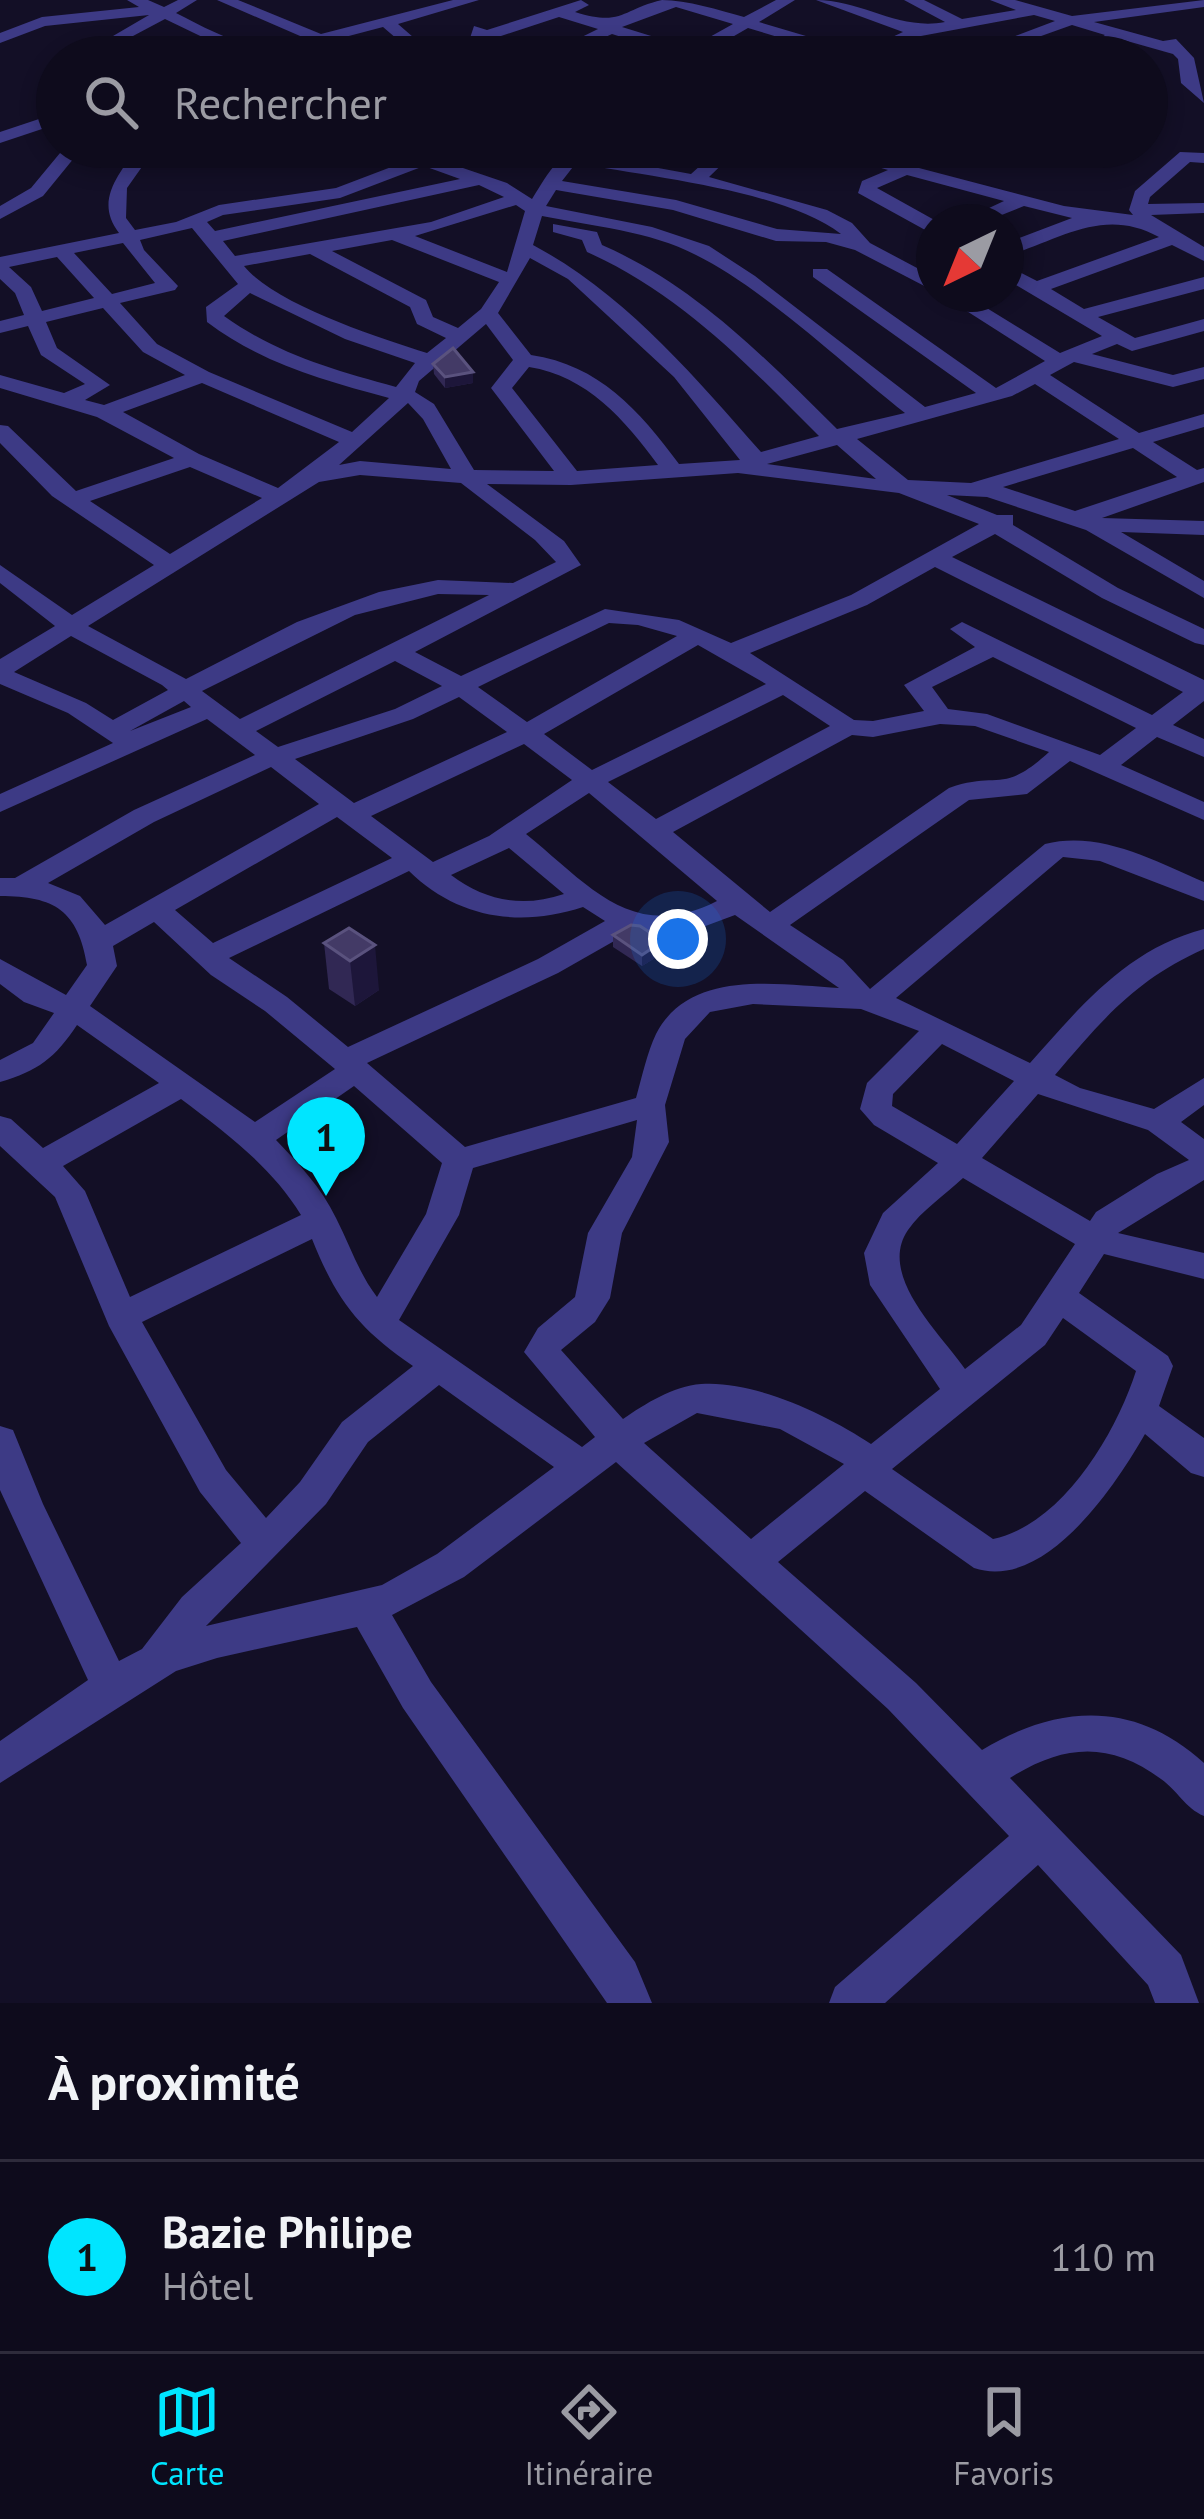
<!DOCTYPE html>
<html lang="fr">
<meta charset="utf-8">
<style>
body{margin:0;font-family:"PT Sans",sans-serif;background:#1c1929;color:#f1f3f6}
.compass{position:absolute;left:916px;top:204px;width:108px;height:108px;border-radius:50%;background:#0e0b1c;box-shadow:0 6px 18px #0003;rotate:223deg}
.you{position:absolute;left:678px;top:939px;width:42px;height:42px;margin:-30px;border:9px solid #fff;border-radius:50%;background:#1a73e8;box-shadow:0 0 0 18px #1a73e833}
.badge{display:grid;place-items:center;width:78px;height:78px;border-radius:50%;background:#00e5ff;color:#111;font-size:39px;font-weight:700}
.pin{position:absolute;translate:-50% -99px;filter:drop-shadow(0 3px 6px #0008)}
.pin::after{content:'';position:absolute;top:63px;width:42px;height:36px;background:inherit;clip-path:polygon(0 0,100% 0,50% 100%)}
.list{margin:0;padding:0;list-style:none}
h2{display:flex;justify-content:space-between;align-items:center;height:156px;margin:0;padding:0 48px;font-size:51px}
h2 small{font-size:39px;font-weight:400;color:#9b9ba3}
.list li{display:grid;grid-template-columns:78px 1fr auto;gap:36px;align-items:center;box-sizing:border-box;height:192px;padding:0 48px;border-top:3px solid #2e2b3b}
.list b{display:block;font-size:45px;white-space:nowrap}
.list p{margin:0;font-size:39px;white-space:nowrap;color:#9b9ba3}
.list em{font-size:39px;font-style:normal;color:#9b9ba3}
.icon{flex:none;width:66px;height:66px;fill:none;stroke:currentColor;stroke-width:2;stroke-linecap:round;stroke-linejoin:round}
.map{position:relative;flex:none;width:1204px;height:2003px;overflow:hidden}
.search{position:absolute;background:#0e0b1c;box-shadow:0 6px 18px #0003;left:36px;right:36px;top:36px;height:132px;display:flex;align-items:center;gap:30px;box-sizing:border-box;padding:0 42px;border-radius:66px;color:#9b9ba3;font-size:45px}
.sheet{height:348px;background:#0e0b1c}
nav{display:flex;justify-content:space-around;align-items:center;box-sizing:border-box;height:168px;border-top:3px solid #2e2b3b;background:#0e0b1c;font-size:33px;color:#9b9ba3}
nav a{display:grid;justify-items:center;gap:6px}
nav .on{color:#00e5ff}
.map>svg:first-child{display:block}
</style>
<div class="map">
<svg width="1204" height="2003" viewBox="0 0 1204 2003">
<rect width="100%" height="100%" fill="#130f26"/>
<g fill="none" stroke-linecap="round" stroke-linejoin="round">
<g fill="#3d3a85" fill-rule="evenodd">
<path d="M127,0H148L164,7L178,0H197L176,13C216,33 263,62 307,39L217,0H238L321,34L453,0H479L398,24L436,57H418L383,27L326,42L303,54L267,57L221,46L165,19L133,36L179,57H157L121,43L97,57H77L149,15L45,26L0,43V33L42,17L139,7Z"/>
<path d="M581,0L589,5L575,12C623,27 622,9 662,0C687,0 719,10 744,17L776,0H795L759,22L860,52L903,32L816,0C862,0 899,31 945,22L904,0H924L962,19L1016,10L990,0H1015L1072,16L1204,0V7L1094,22L1163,41L1176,39L1194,58L1204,103L1181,83L1178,59L1173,54L1120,39L1091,57H1072L1105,35L1072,25L982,57H959L1055,21L1034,15L921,36L874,57H844L748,28L722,43L767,57H740L710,49C681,66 646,44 612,34L563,57H541L598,29L559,17L492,39L526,57H505L470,38L474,26L487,30ZM676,7L733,24L690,48L622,27Z"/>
<path d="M57,113V124L0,143V132Z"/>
<path d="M65,147H83L43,196L0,219V206L31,188Z"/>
<path d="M138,147H156L127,188L126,218L135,230L176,222L219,205L336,188L407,161L375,147C397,147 429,161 443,159C464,156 479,147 502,147L457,166L507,183L532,199C550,171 560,147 596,147L587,155L691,174L721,147H740L709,177L827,210L852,223L870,243L934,277V291L855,250L826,242L776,241L673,210L556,190L546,206L652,227L709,246L755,276L925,407L976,393L813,277V269H827L996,388L1045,361L940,294H964L1060,353L1102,336L1006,279V265L1037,281L1159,237C1103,206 1060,240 1006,256V243L1072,218L1024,206L984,222H959L1004,201L907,175L877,188L938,222H934V233L927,231L858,193L862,181L888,170L810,147H839L1064,206L1133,215L1129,210L1135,191L1180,152L1204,153V163L1190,162L1150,197L1148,204L1204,203V213L1151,215L1204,247V261L1172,245L1051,289L1084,309L1204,277V289L1098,317L1135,338L1204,319V331L1132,351L1117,344L1092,354L1173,375L1204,367V379L1173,387L1074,362L1050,375L1139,433L1204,414V427L1153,442L1197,470L1204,468V482L1102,518L1204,521V535L1121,532L1204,581V598L1086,530L987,497L947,495L997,515H1013V525L1118,588L1204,629V645L1195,643L1102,598L995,534L952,557L1204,680V701L1173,725L1204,739V757L1157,737L1121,765L1204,802V820L1070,761L1027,794L969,800L790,925L843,960L870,989L1045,844C1100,830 1155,861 1204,882V901L1100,861L1063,857L896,998L1030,1063C1081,1006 1127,949 1204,929V949C1136,979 1102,1020 1055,1075L1080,1088L1154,1109L1204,1078V1105L1181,1122L1204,1139V1180L1118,1233L1204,1253V1279L1104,1254L1079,1293L1168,1356L1173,1366L1159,1406L1204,1438V1477L1191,1473L1145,1434C1116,1485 1045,1592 974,1568L865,1491L778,1562L916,1683L982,1750C1058,1704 1135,1700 1204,1763V1816C1185,1808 1178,1791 1161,1779C1109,1740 1062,1745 1010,1778L1181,1955L1199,2003H1155L1148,1985L1038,1865L885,2003H829L835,1987L1009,1836L888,1709L616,1462L464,1577L392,1615L431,1682L635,1962L652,2003H607L403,1708L357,1627L217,1658L176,1671L0,1783V1741L88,1680L0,1490V1426L13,1430L43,1504L119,1661L142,1649L182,1597L241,1543L200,1492L109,1326L55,1197L0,1146V1116L11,1119L43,1148L159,1083L77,1025C55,1058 38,1071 0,1082V1060L33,1043L54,1013L24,1002L0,984V959L66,995L87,965C78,911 55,896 0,896V878H15L134,810L255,755L207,719L0,812V794L113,743L68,713L0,684V659L55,626L0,583V565L72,615L154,565L52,496L0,443V425L8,426L76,491L174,458L97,417L0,388V375L64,393L85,384L41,355L28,326L0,333V321L24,315L15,293L0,279V257L119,233C94,201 119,174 138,147ZM576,163C649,177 784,190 841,234L777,229L676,200L562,181ZM424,166L460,179L215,231L207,222L223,215L340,198ZM479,185L504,197L431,222L235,256L223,241ZM516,205L525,211L507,272L415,236ZM542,216C592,226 650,231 696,255C763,288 844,365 905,413L837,429C765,358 696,286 602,245L597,232L553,224V232L582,240L587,252C681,294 748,365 819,436L761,452C693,375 625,294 533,245ZM192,228L238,284L206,307L207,322C263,364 322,380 389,398L352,432L209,372L157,344L120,303L175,290L178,286L144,250L140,240ZM392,240L499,282L481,309L458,328L433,317L426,300L332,251ZM123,243L155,283L112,294L74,253ZM310,254L410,307L417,324L446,338L427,353C378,337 276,305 244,266ZM57,257L94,298L42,311L31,287L9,267ZM530,258L568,279L674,377L740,460L679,464C639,410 599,365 531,355L498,313ZM250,293L345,339L415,363L396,387C333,370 277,354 224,316ZM103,308L143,352L185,375L104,405L85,400L110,385L57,348L46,322ZM486,324L513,360L491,388L554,471L474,470L434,404L415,392L419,381ZM529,367C587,376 625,420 658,465L577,471L512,388ZM202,383L339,442L278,488L199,454L123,412ZM1035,384L1119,439L971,483L908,480L857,439L1012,396ZM408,403L423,419L451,469L360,461L339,465ZM837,445L876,479L767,464ZM1133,448L1177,477L1075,511L1003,487ZM190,467L262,498L170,554L90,501ZM738,473L899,493L979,524L851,595L731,643L679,620L605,609L461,676L415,652L581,565L564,541L487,484L571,485ZM360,475L461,483L535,540L556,562L513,583L438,580L379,592L297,622L186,679L88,626L319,482ZM935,567L1183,692L1152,715L962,622L950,629L975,647L904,685L924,711L873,721L854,720L750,653L867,605ZM438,594L489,595L240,719L202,691L355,615ZM609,623L638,625L677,636L527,722L478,687ZM71,636L162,685L168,690L113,720L86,703L14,672ZM698,645L766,684L592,770L544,734ZM993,657L1136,728L1100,755L987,714L948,709L932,687ZM395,661L442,686L395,709L278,747L256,731ZM783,695L830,726L656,819L608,782ZM459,697L507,732L354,803L295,759L413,719ZM184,701L191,707L130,731ZM940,724L975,726L1049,752C1001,796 999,770 949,788L770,912L673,832L852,735L873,737ZM524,744L572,780L489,836L433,862L371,816ZM271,767L319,804L105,925L80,896L48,883L154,822ZM589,793L717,901C633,944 589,885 526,834ZM337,817L392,858L213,943L175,910ZM509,848L564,894C523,908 485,901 451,875ZM409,871C457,918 519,928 583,907L605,921L538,959L348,1047L287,997L229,958ZM735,915L839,988C779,985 690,968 656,1034C647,1053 642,1077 636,1098L465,1147L367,1063L558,973L630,932L676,937ZM154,922L211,975L265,1011L335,1069L255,1122L90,1006L117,966L113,946ZM753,1004L861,1009L919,1031L867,1083L860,1109L874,1125L938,1163L883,1213L864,1253L870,1285L940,1389L871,1444C828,1415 754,1380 701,1384C673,1386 645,1404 623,1419L561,1350L595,1322L610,1298L622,1233L669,1142L665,1105L685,1039L710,1012ZM942,1044L1014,1081L957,1144L892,1106L893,1094ZM354,1086L442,1163L426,1214L377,1297C358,1272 350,1245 336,1218C321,1187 299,1164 276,1140ZM1038,1094L1148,1130L1189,1160L1157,1174L1096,1212L1090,1221L982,1158ZM181,1099C226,1133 271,1166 301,1215L130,1297L85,1191L63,1166ZM637,1120L632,1157L588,1233L575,1297L538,1328L524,1352L595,1437L582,1447L399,1320L459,1215L473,1168ZM963,1178L1075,1244L1021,1325L965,1369C940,1333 877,1275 908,1230C921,1211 946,1194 963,1178ZM312,1239C337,1301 358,1328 413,1366L342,1422L300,1482L266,1518L226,1470L142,1322ZM1063,1318L1136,1371C1116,1433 1063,1524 993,1539L892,1469L1045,1345ZM439,1385L554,1467L437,1554L382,1585L206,1626L326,1504L368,1442ZM697,1413L780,1429L844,1464L751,1539L644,1443Z"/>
</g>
</g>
<g fill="#312854">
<path d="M433,364L473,372V383L445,388L434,374Z"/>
<path d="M349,928L379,990L355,1006L329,989L324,943Z"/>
<path d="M613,935L663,953L642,966L613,947Z"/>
</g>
<g fill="#1d163a">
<path d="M473,372V383L445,388V377Z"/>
<path d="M663,941V953L642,966V955Z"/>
<path d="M375,945L379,990L355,1006L350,961Z"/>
</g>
<g fill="#433a66" stroke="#5a527e" stroke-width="3">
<path d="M453,348L473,372L445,377L433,364Z"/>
<path d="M631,925L640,926L663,941L642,955L613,935Z"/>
<path d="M349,928L375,945L350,961L324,943Z"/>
</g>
</svg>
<svg class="compass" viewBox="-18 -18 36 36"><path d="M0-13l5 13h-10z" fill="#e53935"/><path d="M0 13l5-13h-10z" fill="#9b9ba3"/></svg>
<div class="you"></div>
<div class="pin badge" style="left:326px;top:1196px">1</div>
<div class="search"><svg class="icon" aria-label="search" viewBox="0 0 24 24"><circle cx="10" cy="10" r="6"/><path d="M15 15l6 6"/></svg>Rechercher</div>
</div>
<section class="sheet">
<h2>À proximité<small></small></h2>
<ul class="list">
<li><span class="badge">1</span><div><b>Bazie Philipe</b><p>Hôtel</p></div><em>110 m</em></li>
</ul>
</section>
<nav>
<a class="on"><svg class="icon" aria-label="map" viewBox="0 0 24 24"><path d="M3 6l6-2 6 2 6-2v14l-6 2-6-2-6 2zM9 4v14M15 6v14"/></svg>Carte</a>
<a><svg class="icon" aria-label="directions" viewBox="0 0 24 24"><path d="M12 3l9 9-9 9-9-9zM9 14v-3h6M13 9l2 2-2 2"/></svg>Itinéraire</a>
<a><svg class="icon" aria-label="saved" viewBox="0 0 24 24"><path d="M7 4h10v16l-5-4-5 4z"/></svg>Favoris</a>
</nav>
